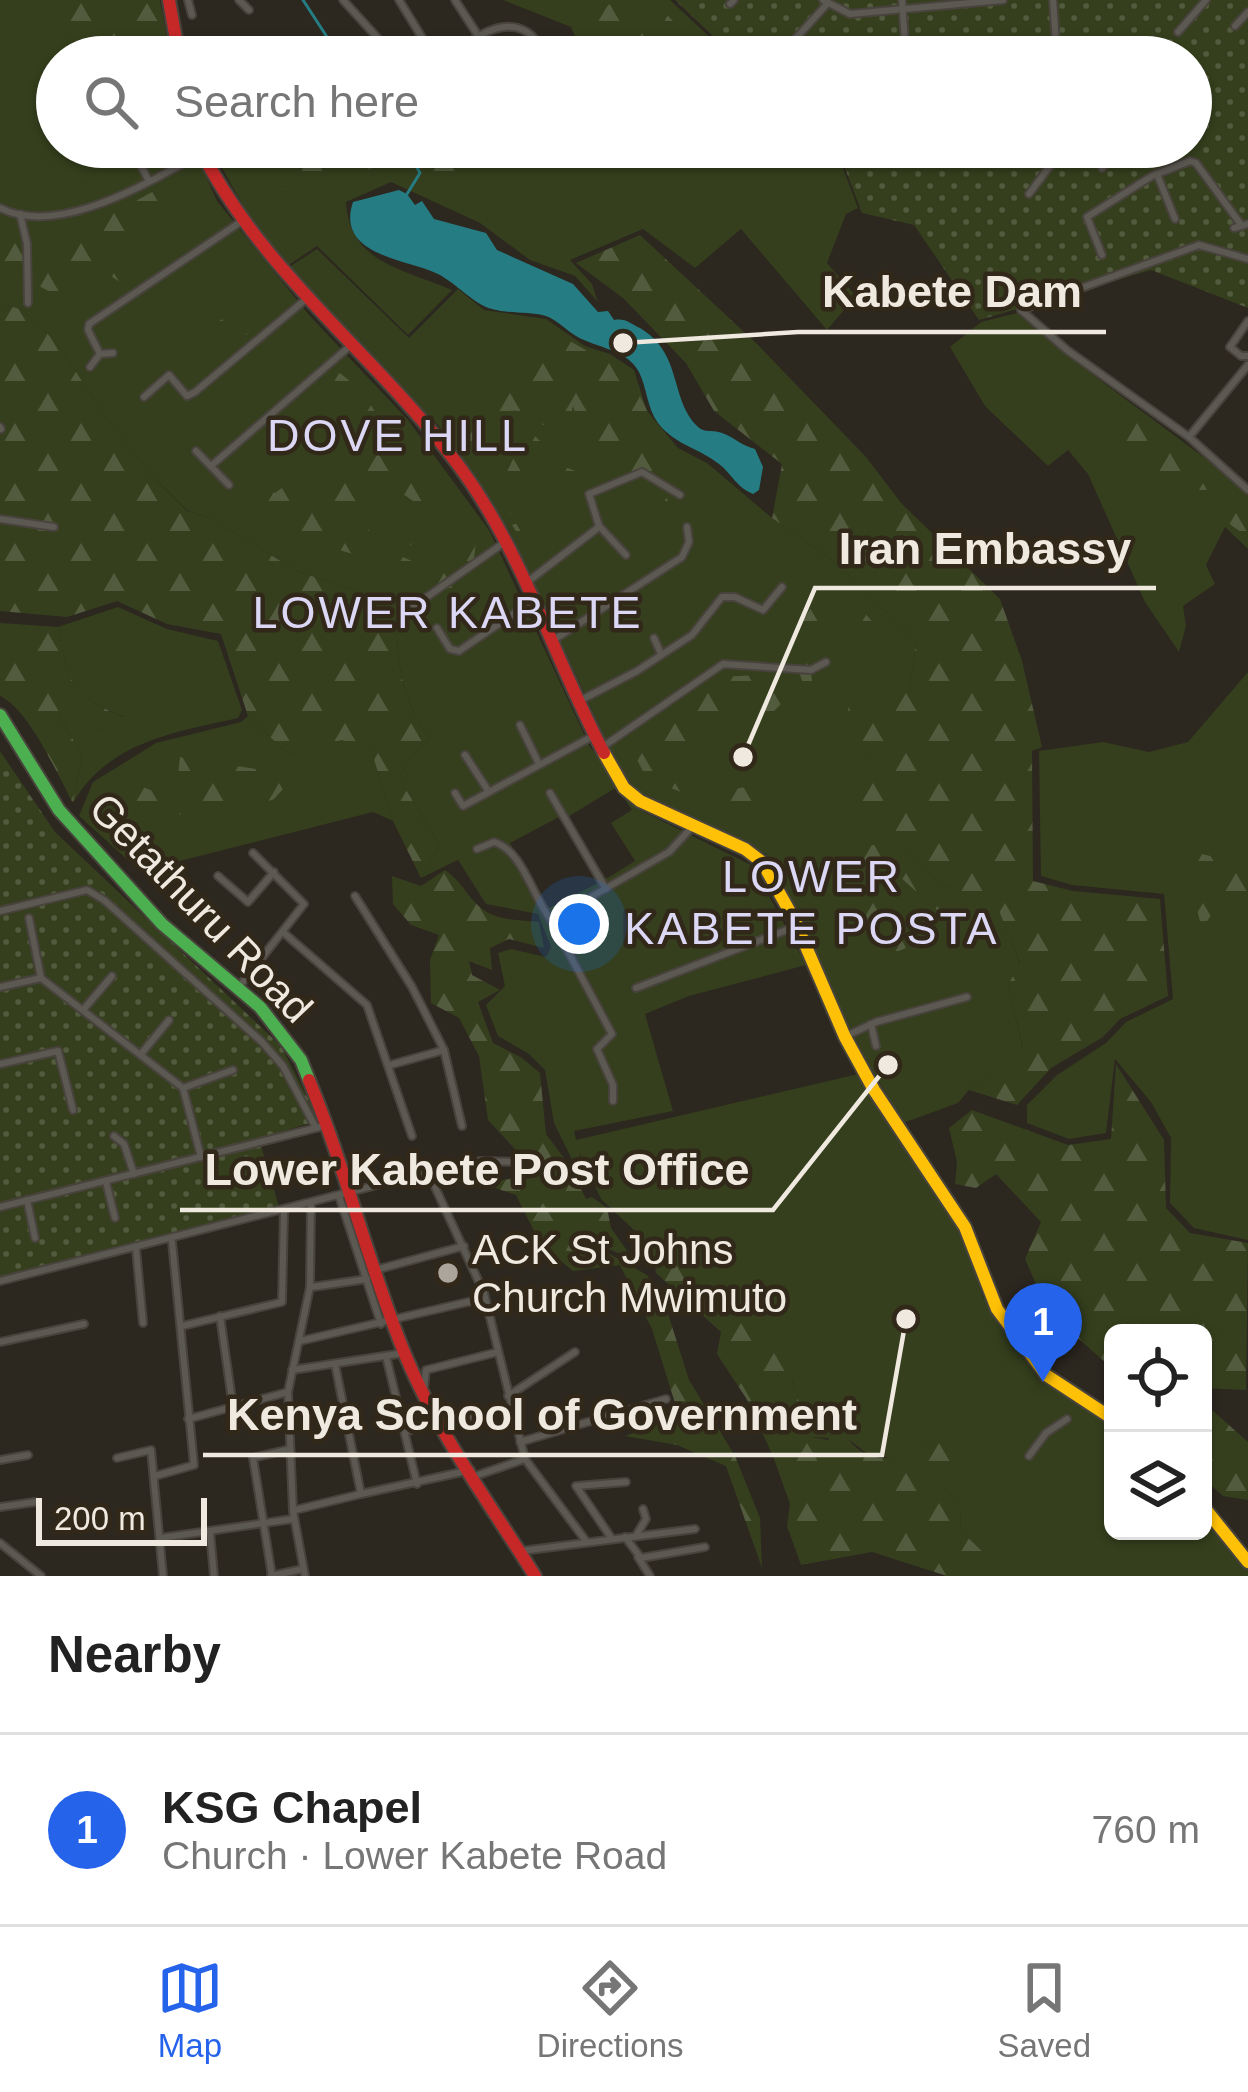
<!DOCTYPE html>
<meta charset="utf-8">
<style>
body{margin:0;font-family:Arial,sans-serif;background:#f2f2f2;color:#222}
.controls{position:absolute;right:36px;bottom:36px;display:grid;overflow:hidden;border-radius:18px;box-shadow:0 3px 9px #0004}
.controls button{width:108px;height:108px;display:grid;place-items:center;padding:0;border:0;border-bottom:3px solid #e0e0e0;background:#fff;color:#222;font:60px sans-serif}
.scale{position:absolute;left:36px;bottom:30px;width:171px;box-sizing:border-box;padding-left:12px;border:6px solid #efe9e0;border-top:0;font-size:33px;line-height:42px;white-space:nowrap;color:#efe9e0;-webkit-text-stroke:9px #31281a;paint-order:stroke}
.you{position:absolute;left:579px;top:924px;width:42px;height:42px;margin:-30px;border:9px solid #fff;border-radius:50%;background:#1a73e8;box-shadow:0 0 0 18px #1a73e833}
.badge{display:grid;place-items:center;width:78px;height:78px;border-radius:50%;background:#2563eb;color:#fff;font-size:39px;font-weight:700}
.pin{position:absolute;translate:-50% -99px;filter:drop-shadow(0 3px 6px #0008)}
.pin::after{content:'';position:absolute;top:63px;width:42px;height:36px;background:inherit;clip-path:polygon(0 0,100% 0,50% 100%)}
.list{margin:0;padding:0;list-style:none}
h2{display:flex;justify-content:space-between;align-items:center;height:156px;margin:0;padding:0 48px;font-size:51px}
h2 small{font-size:39px;font-weight:400;color:#767676}
.list li{display:grid;grid-template-columns:78px 1fr auto;gap:36px;align-items:center;box-sizing:border-box;height:192px;padding:0 48px;border-top:3px solid #e0e0e0}
.list b{display:block;font-size:45px;white-space:nowrap}
.list p{margin:0;font-size:39px;white-space:nowrap;color:#767676}
.list em{font-size:39px;font-style:normal;color:#767676}
.icon{flex:none;width:66px;height:66px;fill:none;stroke:currentColor;stroke-width:2;stroke-linecap:round;stroke-linejoin:round}
.map{position:relative;flex:none;width:1248px;height:1576px;overflow:hidden}
.search{position:absolute;background:#fff;box-shadow:0 3px 9px #0004;left:36px;right:36px;top:36px;height:132px;display:flex;align-items:center;gap:30px;box-sizing:border-box;padding:0 42px;border-radius:66px;color:#767676;font-size:45px}
.sheet{height:348px;background:#fff}
nav{display:flex;justify-content:space-around;align-items:center;box-sizing:border-box;height:168px;border-top:3px solid #e0e0e0;background:#fff;font-size:33px;color:#767676}
nav a{display:grid;justify-items:center;gap:6px}
nav .on{color:#2563eb}
.map>svg:first-child{display:block}
</style>
<div class="map">
<svg width="1248" height="1576" viewBox="0 0 1248 1576">
<defs>
<pattern id="forest-firs" width="22" height="20" patternUnits="userSpaceOnUse" patternTransform="scale(3)"><rect width="22" height="20" fill="#353f1d"/><path d="M5 1l3.5 6h-7zM16 11l3.5 6h-7z" fill="#535b3e"/></pattern>
<pattern id="garden-dots" width="8" height="8" patternUnits="userSpaceOnUse" patternTransform="scale(3)"><rect width="8" height="8" fill="#353f1d"/><path d="M2 2h.1M6 6h.1" fill="none" stroke="#535b3e" stroke-width="1.8" stroke-linecap="round"/></pattern>
</defs>
<rect width="100%" height="100%" fill="#2c271f"/>
<g fill="#353f1d" fill-rule="evenodd">
<path d="M0,0H160L171,57H57V147H193L217,201L310,316L408,420L489,530L590,747L642,811L753,866L806,965L689,996L645,1014L673,1111L574,1131L576,1140L858,1074L962,1232L983,1297L1042,1377L1113,1426V1531H1203V1511L1248,1566V1576H985V1554L960,1530L961,1508L941,1484L936,1442L900,1459L869,1455L848,1439L809,1437L792,1380L677,1255L652,1247L601,1199L579,1152L587,1190L554,1123L545,1070L529,1054L498,1036L486,1005L505,986L498,953L511,949L546,957L551,947L538,914L486,904L458,860L421,878L440,846L399,778L411,756L430,738C402,704 395,656 397,612L347,587L299,572L209,518L188,511L152,476L105,416L57,343L23,310L0,303ZM617,787L632,810L611,823L635,861L604,880L566,818ZM559,817L598,883L547,909L510,843Z"/>
<path d="M503,0H670L731,57H584L571,27Z"/>
<path d="M210,147H826L840,160L858,208L846,214L827,263L856,296L827,330L741,229L695,268L643,229L570,260L592,284L598,302L575,276L530,260L480,223L391,182L346,202C349,263 404,269 452,290L408,335L317,246L280,271Z"/>
<path d="M317,249L409,338L458,289L484,310L546,319L585,346L610,354L634,370L647,411L678,448L707,463L772,518L838,564L916,641L909,692L874,752L843,785L939,884L996,902L1020,964L1008,985L1023,1049L969,1090L958,1103L903,1123L856,1042L766,854L636,790L617,764L509,530L438,425L283,271Z"/>
<path d="M1017,313C1090,377 1172,431 1248,491V549L1225,527L1206,565L1215,584L1183,606L1186,626L1179,652L1145,602L1088,474L1068,450L1048,466L985,406L950,347L981,322Z"/>
<path d="M118,607L167,629L218,641L242,710L238,718C175,732 108,742 73,803L82,755L58,713L100,730L124,717C69,693 69,685 58,627Z"/>
<path d="M1248,672V1240L1194,1228L1170,1203L1171,1138L1151,1102L1115,1059L1106,1133L1069,1139L1027,1123V1105L1057,1075L1106,1043L1126,1022L1173,999L1164,894L1072,885L1041,876L1039,751L1103,742L1149,752L1188,742Z"/>
<path d="M248,716L288,754L342,739L371,750L393,821L373,812L140,871L79,816L93,782L156,743L241,722Z"/>
</g>
<g fill="url(#forest-firs)">
<path d="M49,0H154L159,21L158,57H74Z"/>
<path d="M614,0H653L707,57H684L677,47L672,57C626,57 588,63 576,10L601,12Z"/>
<path d="M286,147H422L438,153L475,150L456,171L424,183L388,160L325,191L282,190L296,165Z"/>
<path d="M154,191L166,210L140,232L142,241L118,249L124,285L91,262L76,276L70,302L0,266V215L33,247L69,223L110,215Z"/>
<path d="M640,235L757,344L866,457L902,504L1000,599L1022,661L1042,747L1032,751L1033,881L1073,891L1160,899L1168,996L1120,1019L1103,1037L1051,1068L1017,1105L969,1090L1023,1048L1008,985L1020,963L996,903L939,884L842,785L874,752L850,733L847,694L909,692L916,641L838,564L772,518L782,464L714,411L686,363L623,298L576,263Z"/>
<path d="M0,303L23,310L57,343L105,416L152,476L187,511L209,518L299,572L347,587L397,612C395,657 402,704 430,738L411,756L399,778L440,846L421,878L393,821L371,750L342,740L288,754L248,716L221,634L167,624L117,601L67,617L0,611Z"/>
<path d="M243,309L294,357L341,374L361,390L383,424L379,449L409,480L440,492L428,511L403,494L376,496L362,522L380,544L405,523L420,539L396,554L421,565L451,553L466,520L476,541L471,584L439,590L408,586L369,559L254,524L241,471L275,493L297,477L313,505C325,494 347,482 355,469C384,422 320,393 291,373C260,350 256,331 215,323Z"/>
<path d="M561,336L630,375L663,444L628,420L669,503L651,491L624,494C607,465 583,437 573,406L569,422L552,428L530,420L533,434L553,454L545,473L524,478L506,491L517,519L503,509L488,474L505,475C517,454 525,434 515,410L495,419L471,457L466,439L511,373L551,351Z"/>
<path d="M1126,402L1183,452L1248,500V537L1224,520L1206,517L1219,490H1199L1186,482L1166,497L1149,485L1140,453L1103,422Z"/>
<path d="M563,466L575,471L577,480H589L578,506L524,543L512,525L522,522L523,512L559,502L567,493L556,486Z"/>
<path d="M840,596L863,611L890,643L848,619L825,627L807,650L813,686L828,704L800,716L790,695L766,719L759,734L748,723L720,718L711,733V750L695,748L693,763L667,767C700,789 731,795 769,781L790,797L756,814L715,807L646,777L632,750L642,726L720,677L759,675L803,683L789,645L810,609Z"/>
<path d="M0,623L58,627C69,686 70,693 125,718L100,730L59,715L82,755L73,803C57,774 29,709 0,696Z"/>
<path d="M180,757L256,769L291,780L274,799L239,813L231,828L197,817L156,811L138,836L106,790L131,782L155,792L177,783Z"/>
<path d="M874,845L907,867L948,920L890,868L855,878L886,910L906,948L859,967L881,936L836,887L850,847Z"/>
<path d="M1248,848V891L1222,898L1202,929L1189,879L1202,854L1238,863Z"/>
<path d="M445,870C464,884 466,895 480,907C495,921 520,920 539,922L544,948L509,939L490,948L492,970L469,961L472,975L500,990L478,1002L493,1043L522,1058L540,1073L546,1134L569,1165L586,1199L592,1197L607,1208L611,1228L633,1259L581,1238L647,1275L664,1301L689,1380L735,1456L760,1518L762,1568L726,1466L677,1445L625,1436L679,1416L652,1329L620,1265L573,1271L541,1245L516,1195L480,1183L539,1175L488,1120L479,1056L459,1018L431,1003L430,960L439,935L411,925L393,904L392,876L421,886Z"/>
<path d="M1116,1064L1164,1140L1166,1208L1190,1233L1248,1243L1246,1390L1203,1388V1333H1113V1369L1048,1312L1025,1259L1041,1222L996,1174L976,1188L955,1184L957,1162L949,1128L972,1110L1068,1145L1111,1139Z"/>
<path d="M652,1247C770,1283 776,1331 810,1437L828,1440L840,1420L834,1394C838,1407 841,1429 849,1440C873,1471 909,1455 936,1442L956,1448L941,1484L961,1508L960,1530L985,1554V1576H947L872,1552L801,1565L787,1526L790,1504L773,1456L746,1398L717,1354L721,1332L656,1273Z"/>
<path d="M1203,1402L1248,1442V1500L1223,1496L1205,1480Z"/>
</g>
<g fill="url(#garden-dots)">
<path d="M675,0H1248V308L1151,270L979,320L914,225L862,213L841,158L830,147H1191V57H735Z"/>
<path d="M0,751L55,832L281,1046L319,1120L259,1139L279,1207L0,1277Z"/>
</g>
<path fill="#267c83" d="M399,190L407,194L415,205L422,201L434,219L486,233L497,250L573,284L598,312L608,311L614,320C626,318 629,323 640,328C682,353 670,397 696,425C704,434 711,429 722,433C734,437 742,446 755,449L763,467L759,490L753,494C736,487 732,474 719,464C699,448 675,445 658,423C647,408 647,388 639,372C627,349 596,348 576,336C566,330 557,320 546,316C529,311 509,314 492,309C473,304 456,283 438,274C408,259 335,256 353,202Z"/>
<g fill="none" stroke-linecap="round" stroke-linejoin="round">
<g stroke="#267c83" stroke-width="3">
<path d="M303,0L340,57"/>
<path d="M406,147L420,173L407,194"/>
</g>
<defs>
<g id="street">
<path d="M188,0L192,15"/>
<path d="M239,0L249,10"/>
<path d="M343,0L395,57"/>
<path d="M399,0L434,57"/>
<path d="M455,0L492,57"/>
<path d="M823,0L850,14L1003,0"/>
<path d="M902,0L906,57"/>
<path d="M1053,0L1057,57"/>
<path d="M730,4L734,0"/>
<path d="M1235,26L1248,12"/>
<path d="M1178,32L1206,0"/>
<path d="M455,57C469,38 503,17 527,32C536,37 540,49 545,57"/>
<path d="M779,57L827,4"/>
<path d="M1191,81L1196,76"/>
<path d="M1191,133L1205,116"/>
<path d="M131,147L149,181"/>
<path d="M1152,147L1169,159L1180,147"/>
<path d="M1102,168L1126,147"/>
<path d="M1157,174L1175,219"/>
<path d="M1029,194L1064,147"/>
<path d="M0,208C59,238 150,181 201,154"/>
<path d="M20,214L27,244L28,303"/>
<path d="M1234,228L1248,224"/>
<path d="M1102,255L1087,217L1152,176L1190,161L1196,163L1242,226"/>
<path d="M1248,259L1199,245L1021,310L1067,350L1189,437L1248,365"/>
<path d="M1248,321L1230,347L1241,356H1248"/>
<path d="M100,354L88,330L89,324L242,221"/>
<path d="M90,367L100,354L113,353"/>
<path d="M144,397L169,375L187,396L195,392L305,300"/>
<path d="M0,427L1,429"/>
<path d="M1189,437L1248,490"/>
<path d="M196,451L229,485"/>
<path d="M211,466L350,346"/>
<path d="M0,519L54,527"/>
<path d="M626,555L599,526L589,494L642,472L680,495"/>
<path d="M526,583L599,527"/>
<path d="M414,606L505,542"/>
<path d="M437,628L450,649L459,651L534,600"/>
<path d="M654,638L661,654"/>
<path d="M552,641L682,557L689,542L687,527"/>
<path d="M581,700L637,671L692,635L722,597H735L763,610L782,587"/>
<path d="M520,725L539,764"/>
<path d="M601,748L723,664L811,670L826,662"/>
<path d="M465,755L489,792L595,735"/>
<path d="M455,793L463,806L489,792"/>
<path d="M550,793L606,889"/>
<path d="M477,849L494,842C523,851 532,896 551,920"/>
<path d="M218,876L248,902L274,872"/>
<path d="M355,896L412,987L444,1050L462,1126"/>
<path d="M0,911L87,890L104,900L262,1042L283,1066L316,1128"/>
<path d="M29,918L41,978"/>
<path d="M284,933L367,1005L412,1136"/>
<path d="M0,987L41,978L183,1088L201,1157"/>
<path d="M238,988L304,904L253,853"/>
<path d="M636,988L797,926"/>
<path d="M83,1010L112,976"/>
<path d="M871,1024L876,1046"/>
<path d="M846,1036L876,1022L967,997"/>
<path d="M141,1054L169,1020"/>
<path d="M0,1064L58,1051L73,1110"/>
<path d="M390,1065L444,1050"/>
<path d="M183,1088L233,1070"/>
<path d="M613,1101V1085L597,1049L612,1034L551,920L669,852L694,825"/>
<path d="M114,1136L124,1144L134,1174"/>
<path d="M428,1172L484,1293L525,1459L586,1541"/>
<path d="M106,1182L115,1218"/>
<path d="M339,1196L381,1324"/>
<path d="M27,1200L35,1238"/>
<path d="M0,1207L328,1125"/>
<path d="M136,1249L143,1323"/>
<path d="M379,1269L464,1246"/>
<path d="M0,1281L428,1172L481,1161L515,1162"/>
<path d="M312,1287L367,1279"/>
<path d="M220,1316L233,1407"/>
<path d="M182,1326L282,1302L284,1211"/>
<path d="M300,1341L485,1298"/>
<path d="M0,1342L84,1324"/>
<path d="M386,1356L417,1484"/>
<path d="M335,1364L361,1494L471,1470"/>
<path d="M292,1370L404,1353"/>
<path d="M424,1388L426,1370L498,1352"/>
<path d="M508,1396L575,1352"/>
<path d="M188,1419L288,1392"/>
<path d="M441,1423L510,1407"/>
<path d="M405,1432L439,1420"/>
<path d="M520,1442L666,1399"/>
<path d="M1029,1456L1046,1433L1067,1419"/>
<path d="M117,1458L151,1450L163,1576"/>
<path d="M0,1460L28,1455"/>
<path d="M155,1476L194,1465L172,1242"/>
<path d="M475,1476L525,1459"/>
<path d="M0,1507L35,1502"/>
<path d="M295,1510L361,1494"/>
<path d="M210,1532L214,1576"/>
<path d="M637,1534L646,1519L643,1509"/>
<path d="M625,1537L641,1558L705,1547"/>
<path d="M160,1538L293,1519"/>
<path d="M612,1539L576,1486L626,1482"/>
<path d="M0,1543L41,1576"/>
<path d="M521,1551L695,1529"/>
<path d="M638,1557L650,1576"/>
<path d="M271,1576L303,1569"/>
<path d="M272,1576L253,1458L290,1449"/>
<path d="M305,1576L293,1511L288,1392L310,1287L311,1203"/>
</g>
<path id="fast" d="M0,715L59,810L162,924L260,1007L301,1060L309,1080"/>
<g id="slow">
<path d="M604,753L624,788L640,801L745,849L762,862L795,921L845,1037L874,1090L965,1227L997,1309L1046,1375L1113,1419"/>
<path d="M1203,1506L1248,1562"/>
</g>
<g id="jam">
<path d="M169,0L179,57"/>
<path d="M199,147C262,273 376,355 459,466C523,552 554,659 604,753"/>
<path d="M309,1080C346,1169 368,1264 404,1352C436,1431 490,1504 535,1576"/>
</g>
</defs>
<use href="#street" stroke="#48433c" stroke-width="10"/>
<use href="#fast" stroke="#48433c" stroke-width="16"/>
<use href="#slow" stroke="#48433c" stroke-width="16"/>
<use href="#jam" stroke="#48433c" stroke-width="16"/>
<use href="#street" stroke="#5c5852" stroke-width="6"/>
<use href="#fast" stroke="#4caf50" stroke-width="12"/>
<use href="#slow" stroke="#ffc107" stroke-width="12"/>
<use href="#jam" stroke="#c62828" stroke-width="12"/>
</g>
<circle fill="#aba59c" stroke="#31281a" stroke-width="4.5" cx="448" cy="1273" r="12"/>
<g text-anchor="middle" dominant-baseline="central" stroke-width="9" stroke-linejoin="round" paint-order="stroke">
<g font-size="42" fill="#efe9e0" stroke="#31281a">
<text transform="translate(201 908) rotate(46)">Getathuru Road</text>
</g>
<g font-size="42" fill="#efe9e0" stroke="#31281a" text-anchor="start">
<text x="472" y="1249">ACK St Johns<tspan x="472" dy="48">Church Mwimuto</tspan></text>
</g>
<g font-size="45" letter-spacing="3" fill="#dbd7f4" stroke="#31281a">
<text x="398" y="435">DOVE HILL</text>
<text x="448" y="612">LOWER KABETE</text>
<text x="812" y="876">LOWER<tspan x="812" dy="52">KABETE POSTA</tspan></text>
</g>
</g>
<path fill="none" stroke="#efe9e0" stroke-width="4.5" d="M623 343L798 332H1106M743 757L815 588H1156M888 1065L773 1210H180M906 1319L882 1455H203"/>
<g fill="#efe9e0" stroke="#31281a" stroke-width="4.5">
<circle cx="623" cy="343" r="12"/>
<circle cx="743" cy="757" r="12"/>
<circle cx="888" cy="1065" r="12"/>
<circle cx="906" cy="1319" r="12"/>
</g>
<g font-size="45" text-anchor="middle" font-weight="bold" fill="#efe9e0" stroke="#31281a" stroke-width="9" stroke-linejoin="round" paint-order="stroke">
<text x="952" y="307">Kabete Dam</text>
<text x="985" y="564">Iran Embassy</text>
<text x="477" y="1185">Lower Kabete Post Office</text>
<text x="542" y="1430">Kenya School of Government</text>
</g>
</svg>
<div class="controls">
<button><svg class="icon" aria-label="locate" viewBox="0 0 24 24"><circle cx="12" cy="12" r="6"/><path d="M12 2v4M12 18v4M2 12h4M18 12h4"/></svg></button>
<button><svg class="icon" aria-label="layers" viewBox="0 0 24 24"><path d="M12 4l9 5-9 5-9-5zM3 14l9 5 9-5"/></svg></button>
</div>
<div class="scale">200 m</div>
<div class="you"></div>
<div class="pin badge" style="left:1043px;top:1382px">1</div>
<div class="search"><svg class="icon" aria-label="search" viewBox="0 0 24 24"><circle cx="10" cy="10" r="6"/><path d="M15 15l6 6"/></svg>Search here</div>
</div>
<section class="sheet">
<h2>Nearby<small></small></h2>
<ul class="list">
<li><span class="badge">1</span><div><b>KSG Chapel</b><p>Church · Lower Kabete Road</p></div><em>760 m</em></li>
</ul>
</section>
<nav>
<a class="on"><svg class="icon" aria-label="map" viewBox="0 0 24 24"><path d="M3 6l6-2 6 2 6-2v14l-6 2-6-2-6 2zM9 4v14M15 6v14"/></svg>Map</a>
<a><svg class="icon" aria-label="directions" viewBox="0 0 24 24"><path d="M12 3l9 9-9 9-9-9zM9 14v-3h6M13 9l2 2-2 2"/></svg>Directions</a>
<a><svg class="icon" aria-label="saved" viewBox="0 0 24 24"><path d="M7 4h10v16l-5-4-5 4z"/></svg>Saved</a>
</nav>
